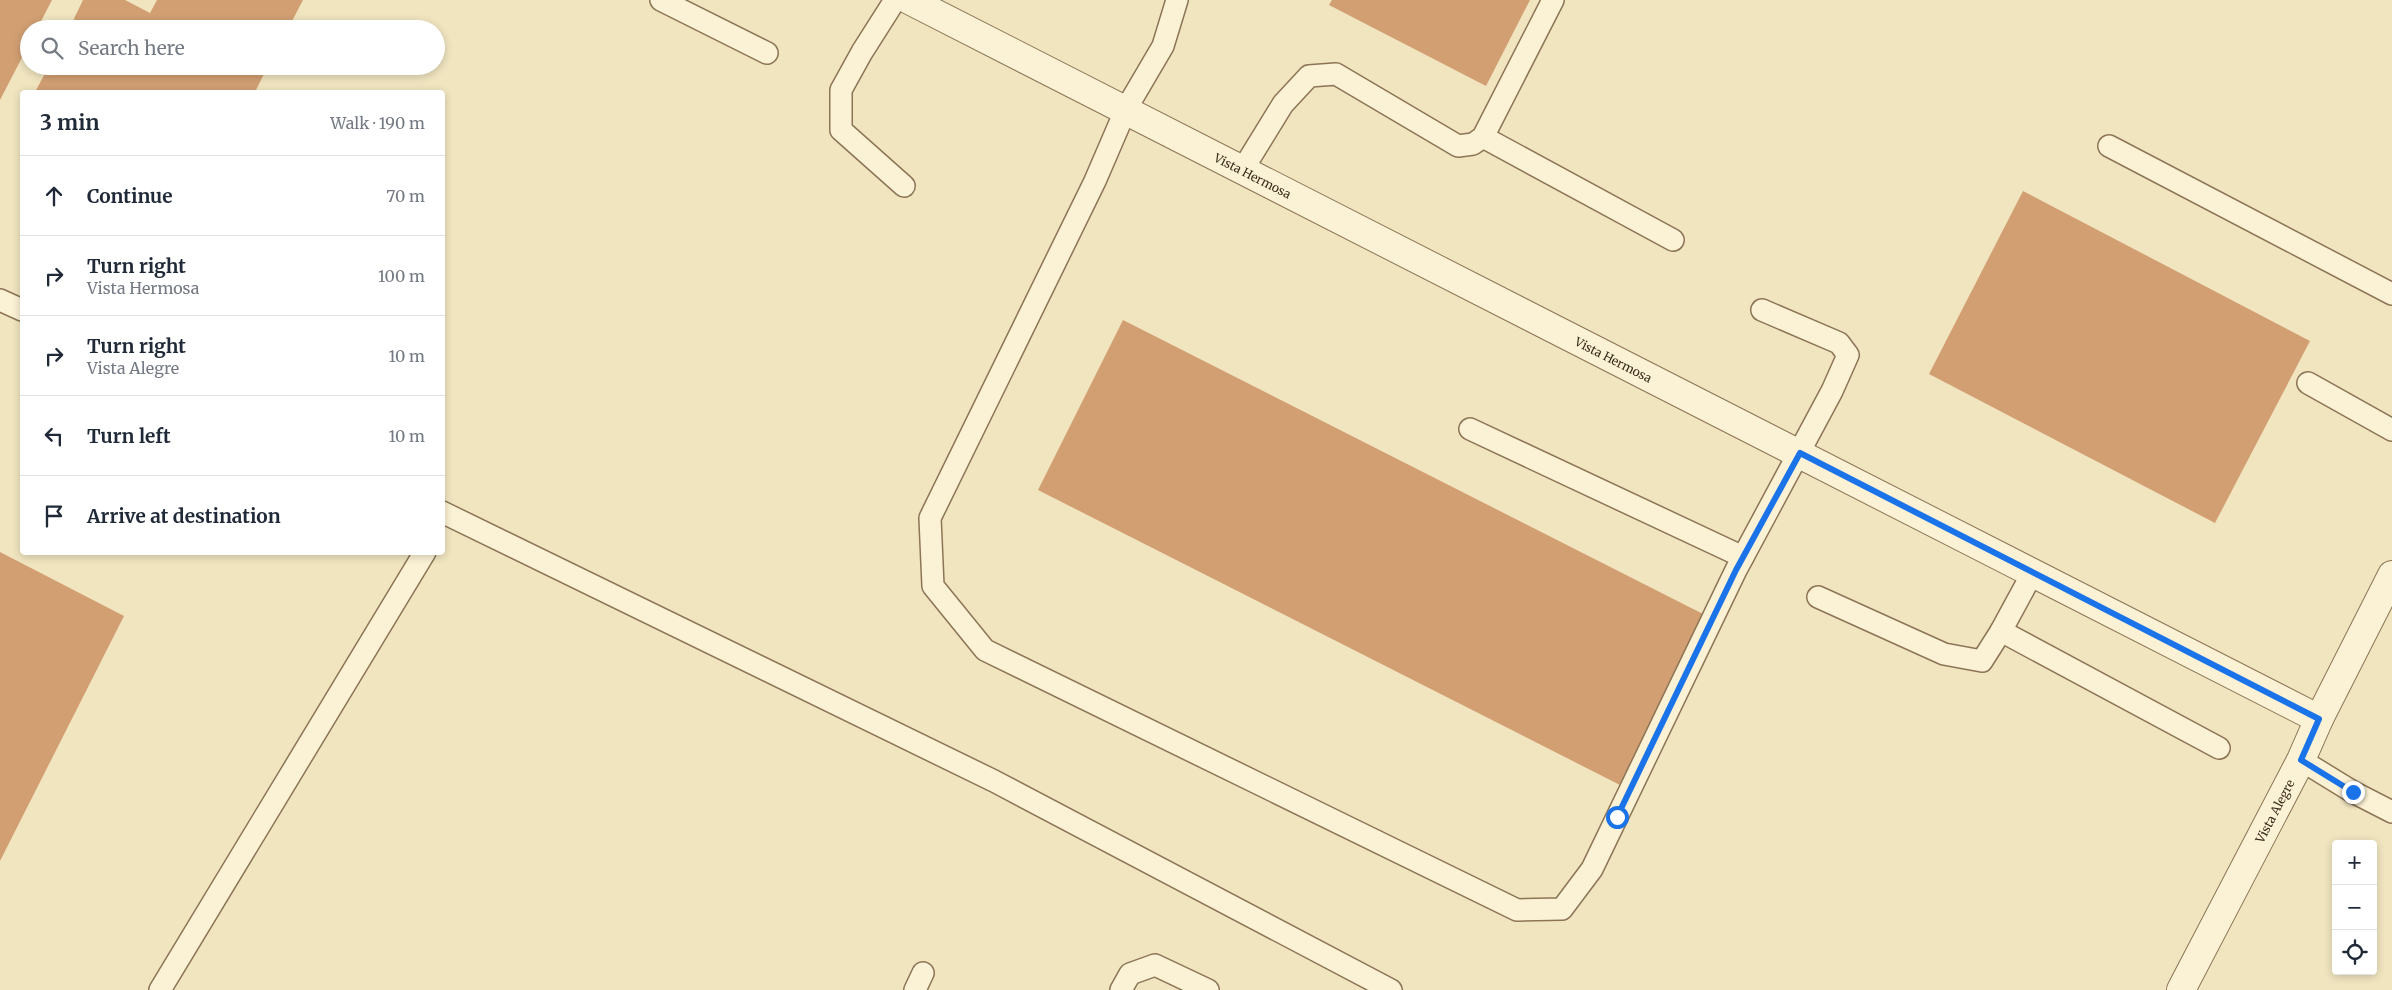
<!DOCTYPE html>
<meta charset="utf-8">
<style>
body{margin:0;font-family:Merriweather,serif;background:#f6f6f7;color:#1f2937}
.controls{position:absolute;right:15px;bottom:15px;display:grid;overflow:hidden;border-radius:5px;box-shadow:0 2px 8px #0003}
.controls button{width:45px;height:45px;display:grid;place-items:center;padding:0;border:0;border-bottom:1px solid #e0e1e3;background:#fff;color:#1f2937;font:25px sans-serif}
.stop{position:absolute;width:15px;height:15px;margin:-11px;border:4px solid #1a73e8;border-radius:50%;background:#fff}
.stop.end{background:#1a73e8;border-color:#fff;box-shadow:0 1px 5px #0008}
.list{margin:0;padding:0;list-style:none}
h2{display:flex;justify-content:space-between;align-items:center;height:65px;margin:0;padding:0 20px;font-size:21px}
h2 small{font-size:16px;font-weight:400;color:#747a83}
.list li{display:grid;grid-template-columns:32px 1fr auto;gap:15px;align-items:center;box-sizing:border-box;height:80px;padding:0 20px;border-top:1px solid #e0e1e3}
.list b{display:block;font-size:19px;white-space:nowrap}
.list p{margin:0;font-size:16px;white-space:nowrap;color:#747a83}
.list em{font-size:16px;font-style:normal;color:#747a83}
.icon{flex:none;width:28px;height:28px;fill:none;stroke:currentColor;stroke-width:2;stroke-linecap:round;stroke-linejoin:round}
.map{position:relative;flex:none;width:2392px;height:990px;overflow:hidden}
.search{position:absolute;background:#fff;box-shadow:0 2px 8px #0003;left:20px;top:20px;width:425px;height:55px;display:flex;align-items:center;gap:12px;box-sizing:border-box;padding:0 18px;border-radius:28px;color:#747a83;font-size:19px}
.panel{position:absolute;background:#fff;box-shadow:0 2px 8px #0003;left:20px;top:90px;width:425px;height:465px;border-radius:5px}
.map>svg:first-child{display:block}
</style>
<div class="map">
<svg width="2392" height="990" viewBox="0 0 2392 990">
<rect width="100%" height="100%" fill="#f1e5c0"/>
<g fill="#d29f73">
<path d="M0,0H52L37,29H29V44L0,100Z"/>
<path d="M83,0H125L150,13L157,0H303L288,29H69Z"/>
<path d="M1332,0H1530L1486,86L1329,5Z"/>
<path d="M49,66H268L255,92H35Z"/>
<path d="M2023,191L2310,341L2215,523L1929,374Z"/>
<path d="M1123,320L1707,616L1622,786L1038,490Z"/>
<path d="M0,552L124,616L0,861Z"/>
</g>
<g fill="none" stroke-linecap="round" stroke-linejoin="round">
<defs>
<g id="lane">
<path d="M661,0L767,53"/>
<path d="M895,0L862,52L841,90V130L904,186"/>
<path d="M1177,0L1163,46L1126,109L1095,181L930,518L933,586L985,650L1517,910L1562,909L1592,869L1736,570L1832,391L1848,355L1839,343L1762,310"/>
<path d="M1483,137L1673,240"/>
<path d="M2109,146L2392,294"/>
<path d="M1243,169L1283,104L1309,76L1336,74L1458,146L1473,144L1483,137L1553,0"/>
<path d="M0,300L22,310"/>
<path d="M2308,383L2392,430"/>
<path d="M1470,429L1743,557"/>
<path d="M442,512L994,781L1391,990"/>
<path d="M1818,597L1944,654L1982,661L2001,631L2033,572"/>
<path d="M2001,631L2219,748"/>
<path d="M2301,760L2353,792L2392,812"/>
<path d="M160,990L425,552"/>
<path d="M915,990L923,973"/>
<path d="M1121,990L1130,974L1155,965L1208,990"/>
</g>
<g id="street">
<path id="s1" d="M909,0L2319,719"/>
<path id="s2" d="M2181,990L2301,760L2319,719L2392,575"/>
</g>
</defs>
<use href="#lane" stroke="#8c7556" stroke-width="24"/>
<use href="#street" stroke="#8c7556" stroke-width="30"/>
<use href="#lane" stroke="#fbf1d4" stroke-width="21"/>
<use href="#street" stroke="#fbf1d4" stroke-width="28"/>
</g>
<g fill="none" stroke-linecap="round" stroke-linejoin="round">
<path stroke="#1a73e8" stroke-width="6" d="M1617,817L1736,570L1800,453L2319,719L2301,760L2353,792"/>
</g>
<g text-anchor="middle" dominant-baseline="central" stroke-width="4.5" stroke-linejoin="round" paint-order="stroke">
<g font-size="12" fill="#3a2c1c" stroke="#f8eed0">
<text stroke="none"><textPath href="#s1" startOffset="386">Vista Hermosa</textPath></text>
<text stroke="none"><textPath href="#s1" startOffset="791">Vista Hermosa</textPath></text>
<text stroke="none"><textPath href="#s2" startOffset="202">Vista Alegre</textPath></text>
</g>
</g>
</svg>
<div class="controls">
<button>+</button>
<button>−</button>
<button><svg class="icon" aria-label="locate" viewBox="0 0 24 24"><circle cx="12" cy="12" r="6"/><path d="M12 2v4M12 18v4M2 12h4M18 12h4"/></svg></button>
</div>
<div class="stop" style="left:1617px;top:817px"></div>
<div class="stop end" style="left:2353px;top:792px"></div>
<div class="search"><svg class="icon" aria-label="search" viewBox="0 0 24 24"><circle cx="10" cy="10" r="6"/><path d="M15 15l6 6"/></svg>Search here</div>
<section class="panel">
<h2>3 min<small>Walk · 190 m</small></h2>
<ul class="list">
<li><svg class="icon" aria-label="ahead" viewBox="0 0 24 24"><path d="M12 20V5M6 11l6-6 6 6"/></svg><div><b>Continue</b></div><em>70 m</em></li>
<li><svg class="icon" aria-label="right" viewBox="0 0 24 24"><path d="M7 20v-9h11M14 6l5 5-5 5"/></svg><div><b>Turn right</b><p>Vista Hermosa</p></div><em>100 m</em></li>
<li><svg class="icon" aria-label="right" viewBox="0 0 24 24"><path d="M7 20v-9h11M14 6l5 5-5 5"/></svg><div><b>Turn right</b><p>Vista Alegre</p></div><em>10 m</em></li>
<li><svg class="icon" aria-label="left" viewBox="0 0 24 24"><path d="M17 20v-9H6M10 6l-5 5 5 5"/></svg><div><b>Turn left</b></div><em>10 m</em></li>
<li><svg class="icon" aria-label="arrive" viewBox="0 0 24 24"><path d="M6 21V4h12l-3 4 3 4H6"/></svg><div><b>Arrive at destination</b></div></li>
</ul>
</section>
</div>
